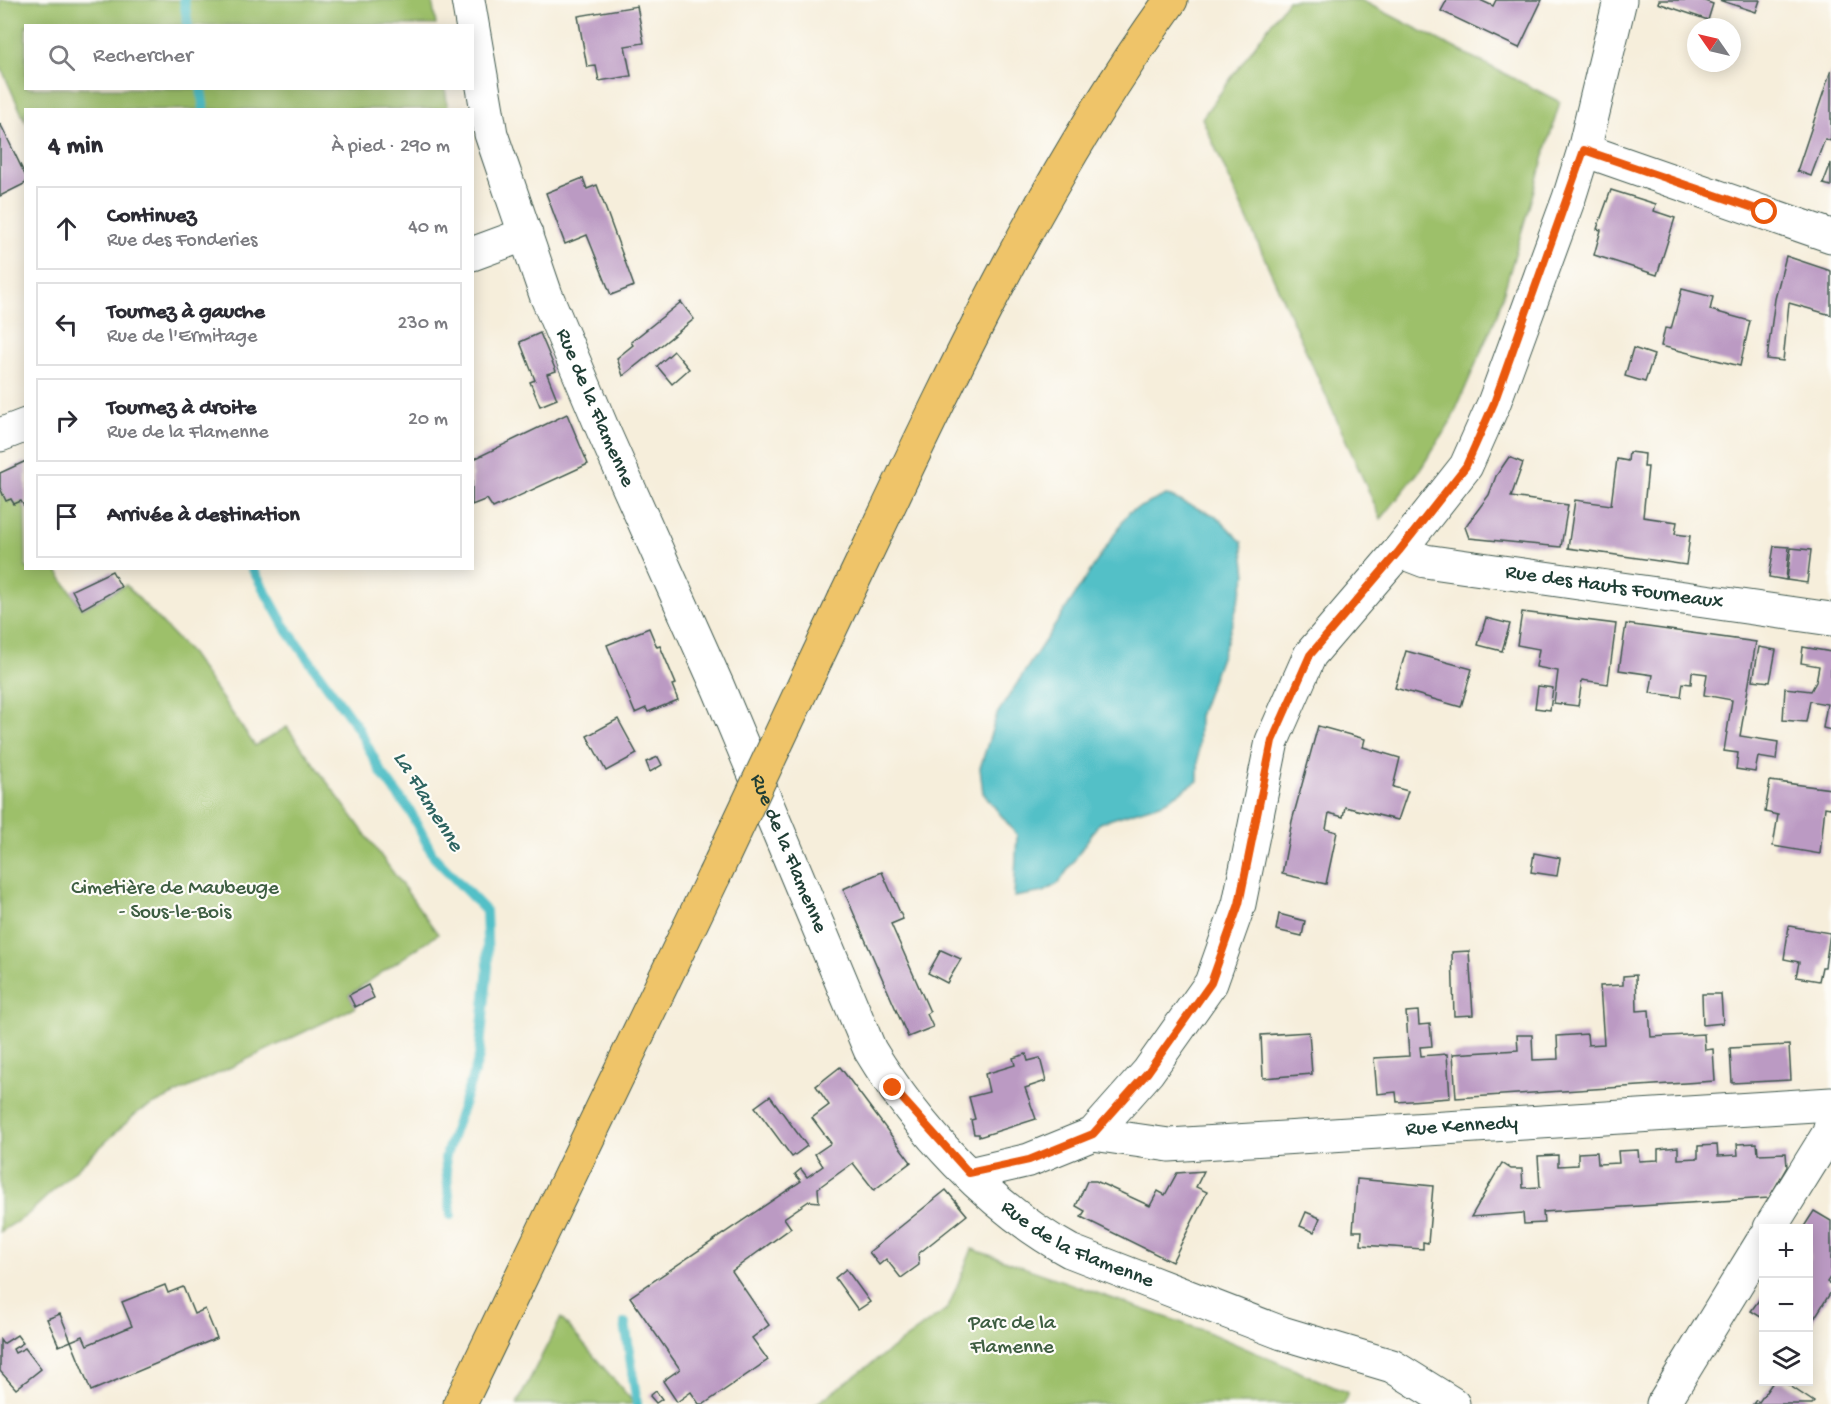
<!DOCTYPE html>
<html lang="fr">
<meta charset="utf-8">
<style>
body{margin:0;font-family:"Gochi Hand",sans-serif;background:#f2f2f3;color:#2b2b33}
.controls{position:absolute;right:18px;bottom:18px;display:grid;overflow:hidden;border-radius:0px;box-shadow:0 3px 15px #0003}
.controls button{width:54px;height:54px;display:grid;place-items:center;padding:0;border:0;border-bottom:2px solid #e1e1e2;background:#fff;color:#2b2b33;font:30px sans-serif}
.compass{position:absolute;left:1687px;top:18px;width:54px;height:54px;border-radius:50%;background:#fff;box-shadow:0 3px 15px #0003;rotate:304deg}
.stop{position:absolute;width:18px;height:18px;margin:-14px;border:4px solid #ea580c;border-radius:50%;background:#fff}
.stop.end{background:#ea580c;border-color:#fff;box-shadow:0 2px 6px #0008}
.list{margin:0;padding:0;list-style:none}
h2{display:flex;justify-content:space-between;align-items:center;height:78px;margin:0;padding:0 24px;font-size:26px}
h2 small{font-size:20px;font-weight:400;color:#7c7c81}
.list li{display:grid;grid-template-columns:39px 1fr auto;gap:18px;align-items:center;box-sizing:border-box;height:84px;margin:0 12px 12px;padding:0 12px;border:2px solid #e1e1e2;border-radius:0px}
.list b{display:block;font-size:22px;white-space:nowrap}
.list p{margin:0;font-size:20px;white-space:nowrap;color:#7c7c81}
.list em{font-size:20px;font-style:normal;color:#7c7c81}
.icon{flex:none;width:33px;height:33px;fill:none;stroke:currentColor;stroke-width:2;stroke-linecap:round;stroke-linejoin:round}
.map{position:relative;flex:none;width:1831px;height:1404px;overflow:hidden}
.search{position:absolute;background:#fff;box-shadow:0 3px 15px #0003;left:24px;top:24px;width:450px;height:66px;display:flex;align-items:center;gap:15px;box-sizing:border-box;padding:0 21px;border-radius:0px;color:#7c7c81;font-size:22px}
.panel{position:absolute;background:#fff;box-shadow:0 3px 15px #0003;left:24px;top:108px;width:450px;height:462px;border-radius:0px}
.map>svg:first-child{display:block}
</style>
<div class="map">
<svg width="1831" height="1404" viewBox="0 0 1831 1404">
<rect width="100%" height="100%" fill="#fdfcf7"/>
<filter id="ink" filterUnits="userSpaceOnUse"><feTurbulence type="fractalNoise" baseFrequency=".0167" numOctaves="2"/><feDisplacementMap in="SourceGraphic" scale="12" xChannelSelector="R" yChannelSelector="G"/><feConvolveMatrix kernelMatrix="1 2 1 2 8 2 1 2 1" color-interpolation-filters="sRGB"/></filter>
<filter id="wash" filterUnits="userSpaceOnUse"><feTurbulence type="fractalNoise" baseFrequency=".008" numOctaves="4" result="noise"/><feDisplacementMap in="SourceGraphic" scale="24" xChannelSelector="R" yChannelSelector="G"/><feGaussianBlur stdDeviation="1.35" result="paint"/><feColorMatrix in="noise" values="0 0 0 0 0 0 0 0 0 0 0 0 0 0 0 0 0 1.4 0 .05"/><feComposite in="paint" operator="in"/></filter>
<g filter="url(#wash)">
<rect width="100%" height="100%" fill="#f6eedb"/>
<g fill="#9dc06a" stroke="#5e7e4f" stroke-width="1.5">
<path d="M0,0H432L436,25L26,26V88L445,89L448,109L26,110L25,121L0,65Z"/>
<path d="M1288,0H1361L1560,102L1497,315L1451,421L1420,470L1381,519L1202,118Z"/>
<path d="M0,488L11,499L21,501L25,510L26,568L56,569L82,609L126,585L191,654L255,746L287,727L438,934L349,995L356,1007L138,1112L26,1216L0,1232Z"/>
<path d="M972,1249L1208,1332L1348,1393L1343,1404H816L948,1308Z"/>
<path d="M561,1318L635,1404H517Z"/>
</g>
<path fill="#52c0c7" stroke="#387e7e" stroke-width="1.5" d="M1166,495L1216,516L1242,542L1246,575L1227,641L1199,716L1198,781L1163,803L1099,823L1059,883L1044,892L1014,897L1017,835L983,793L980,768L997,714L1129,512Z"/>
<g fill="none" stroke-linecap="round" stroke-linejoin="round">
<g stroke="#52c0c7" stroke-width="10">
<path d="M184,0L188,26"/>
<path d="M201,88L204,110"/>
<path d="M252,568L285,627L358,728L381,772L410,811L434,857L486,911L488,967L479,1057L445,1158L451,1215"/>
<path d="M625,1323L637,1404"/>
</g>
</g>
<g id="blocks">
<g fill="#bb9ac3">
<path d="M1447,0H1480L1493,6L1496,0H1542L1519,48L1441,11Z"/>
<path d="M1659,0H1702L1713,4L1708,20L1658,3Z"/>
<path d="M1719,0H1760L1756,12Z"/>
<path d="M637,6L644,43L625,46L631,76L599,81L596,66L587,67L578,16Z"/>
<path d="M1831,70V141L1825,139L1811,176L1797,171Z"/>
<path d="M0,123L26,177V183L0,196Z"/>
<path d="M1831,163V186L1823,184Z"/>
<path d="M583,178L587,189L597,185L634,286L611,295L587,235L565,244L546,193Z"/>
<path d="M1611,190L1656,204L1654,211L1675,218L1657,275L1594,255L1601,230L1597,229Z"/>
<path d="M1786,256L1831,271V315L1789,303L1783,361L1767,359L1775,299Z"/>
<path d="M1682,289L1713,297L1710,310L1750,321L1740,366L1661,346L1665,328L1671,329Z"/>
<path d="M681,302L694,319L623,376L617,358L633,345L631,342Z"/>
<path d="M540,333L556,371L547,374L557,399L540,406L530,382L535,380L520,342Z"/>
<path d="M1633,348L1654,355L1645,382L1625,376Z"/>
<path d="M674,351L689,369L672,384L657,366Z"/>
<path d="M567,414L588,464L493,508L487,499L472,505V460Z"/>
<path d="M1629,452L1645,454L1644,467H1648L1643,517L1677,522L1675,534L1690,536L1686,565L1568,548L1575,500L1611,505L1617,459L1628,461Z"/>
<path d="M1509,457L1523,463L1511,497L1568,505L1561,547L1469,538L1465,527L1489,495L1496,476Z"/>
<path d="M26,461V510L21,501L14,504L11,499L6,501L0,488V473Z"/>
<path d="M1774,546L1789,547L1786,580L1769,577Z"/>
<path d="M1791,548L1811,550L1807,583L1787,580Z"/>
<path d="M112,571L121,587L82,609L72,590Z"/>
<path d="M1522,612L1616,624L1608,684L1582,680L1578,706L1554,703L1558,671L1536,667L1539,649L1517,645Z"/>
<path d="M1486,618L1510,624L1502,651L1478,645Z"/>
<path d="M1626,624L1756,642L1740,736L1778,742L1776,760L1758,757L1755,772L1736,769L1738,753L1724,751L1732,700L1704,695L1707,674L1692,672L1691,684L1683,683L1681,697L1650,693L1653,675L1619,670Z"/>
<path d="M649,628L657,647L660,646L676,684L672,685L678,700L648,712L646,708L635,713L607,645Z"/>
<path d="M1759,647L1776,650L1770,682L1753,680Z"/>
<path d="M1803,647L1831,652V730L1823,728L1827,704L1810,701L1806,722L1783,720L1785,688L1811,691L1816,682L1819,666L1801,663Z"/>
<path d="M1406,651L1472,669L1461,707L1395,688Z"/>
<path d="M1538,686L1553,688L1550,710L1535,708Z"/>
<path d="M618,719L637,754L606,771L587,736Z"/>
<path d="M1318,726L1365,739L1363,747L1400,758L1393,787L1408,791L1398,820L1345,807L1343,817L1329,813L1326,829L1337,832L1326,884L1282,874L1292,821Z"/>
<path d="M658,757L662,765L650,772L646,762Z"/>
<path d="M1770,781L1831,789V808L1825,807L1820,854L1773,846L1778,815L1765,812Z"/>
<path d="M1534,853L1560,858L1557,876L1531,872Z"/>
<path d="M882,872L903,919L891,924L930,1012L927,1014L933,1027L908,1037L843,889Z"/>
<path d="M1279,914L1305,921L1302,936L1276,930Z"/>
<path d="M1789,926L1830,933L1825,967H1822L1819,981L1796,977L1799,962L1784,959Z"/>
<path d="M941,950L961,959L947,983L928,973Z"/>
<path d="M1469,951L1473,1015L1454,1016L1452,952Z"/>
<path d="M1636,975L1637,1011L1649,1010L1651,1037L1704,1034L1705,1050L1713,1049L1715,1081L1456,1098L1453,1054L1518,1050L1517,1035H1532L1533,1060L1558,1059L1557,1036L1587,1034L1588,1045L1604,1044L1600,986L1623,985V976Z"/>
<path d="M368,985L374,998L355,1007L349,995Z"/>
<path d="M1702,994H1721L1723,1023L1703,1025Z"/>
<path d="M1418,1011L1419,1025L1430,1024L1432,1046L1420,1047L1421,1056L1447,1054L1450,1098L1397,1102L1396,1092L1377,1094L1374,1058L1409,1056L1406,1012Z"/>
<path d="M1309,1032L1312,1074L1263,1078L1261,1035Z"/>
<path d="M1789,1045L1791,1080L1732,1083L1730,1048Z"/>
<path d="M1026,1054L1028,1061L1040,1058L1046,1081L1025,1088L1036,1119L979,1137V1134H974L971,1120L975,1119L969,1097L989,1092L985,1074L1015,1065L1013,1058Z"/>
<path d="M840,1067L911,1162L874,1190L853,1163L818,1188L819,1202L809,1201L784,1218L791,1228L732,1271L769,1325L752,1338L768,1360L704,1404H699L691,1392L677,1402L663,1381L680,1369L630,1297L801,1181L795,1174L801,1169L807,1177L823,1166L815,1154L831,1143L812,1118L829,1105L816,1086Z"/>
<path d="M770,1096L807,1146L792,1157L755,1107Z"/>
<path d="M1757,1143L1758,1154L1786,1153L1787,1167L1769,1198L1543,1212L1544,1223L1524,1224L1523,1213L1471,1217L1502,1163L1511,1169H1522L1523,1188L1540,1187L1538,1156L1558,1155V1166L1578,1165V1153L1597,1152L1598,1164L1619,1163L1618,1151L1638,1150L1639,1161L1658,1160V1149L1678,1147V1159L1698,1158V1146L1717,1145L1718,1156L1738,1155L1737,1144Z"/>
<path d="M1204,1171L1196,1187L1207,1192L1172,1262L1081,1217L1085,1211L1076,1206L1087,1181H1096L1150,1206L1158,1191L1165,1195L1177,1173Z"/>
<path d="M1357,1179L1433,1186L1428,1243L1423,1242V1249L1361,1245L1362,1231H1353Z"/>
<path d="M946,1190L967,1215L918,1254L919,1265L901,1278L886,1259L879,1265L869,1252Z"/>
<path d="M1814,1211L1831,1221V1276L1827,1282L1831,1285V1292L1810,1325L1809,1228H1803Z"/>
<path d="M1306,1212L1320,1218L1314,1232L1300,1226Z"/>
<path d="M846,1269L870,1302L858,1310L835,1278Z"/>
<path d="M165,1285L168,1293L183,1287L194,1314L205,1309L217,1338L91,1391L71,1341L59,1346L47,1319L60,1314L71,1341L83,1336L87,1345L132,1326L122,1302Z"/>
<path d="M1764,1293V1319L1751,1311Z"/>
<path d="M17,1335L23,1343L13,1349L15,1353L25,1348L41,1369L16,1389L0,1371V1340L3,1344Z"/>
<path d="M1773,1382H1784L1814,1402L1812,1404H1753L1756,1400L1759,1402Z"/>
<path d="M656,1391L662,1399L656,1403L650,1396Z"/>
</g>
</g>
</g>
<g filter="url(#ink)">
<use href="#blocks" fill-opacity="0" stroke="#3f584d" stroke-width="1.5"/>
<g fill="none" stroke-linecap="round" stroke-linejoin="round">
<defs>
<g id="minor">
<path id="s1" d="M468,0L491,134L546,295L603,430L718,687L870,1050C917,1128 989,1207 1070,1251L1282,1333L1392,1366L1453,1404"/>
<path d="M1584,150L1831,236"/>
<path d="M472,254L526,234"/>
<path d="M0,435L26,425"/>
<path id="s2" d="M1399,551L1425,561L1831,619"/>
<path id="s3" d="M1093,1134L1169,1145L1831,1104"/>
<path d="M969,1174L1029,1160L1093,1134L1148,1072L1211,983L1239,904L1272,741L1310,655L1399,551L1466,466L1494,403L1569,198L1584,150L1620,0"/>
<path d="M1770,1228L1829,1133L1831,1123"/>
<path d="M1663,1404L1764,1239"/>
</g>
<g id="major">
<path d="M845,598C944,391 1036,187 1171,0"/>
<path d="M460,1404L714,876"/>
</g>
</defs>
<use href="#minor" stroke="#3f584d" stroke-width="35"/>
<use href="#major" stroke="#3f584d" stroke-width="35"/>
<use href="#minor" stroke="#fff" stroke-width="33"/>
<use href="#major" stroke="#efc469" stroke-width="33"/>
<defs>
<path id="major-bridge" d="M714,876L845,598"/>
</defs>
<use href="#major-bridge" stroke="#3f584d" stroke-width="35" stroke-linecap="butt"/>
<use href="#major-bridge" stroke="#efc469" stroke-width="33"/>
</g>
</g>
<g fill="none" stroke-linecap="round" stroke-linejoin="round" filter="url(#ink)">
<path stroke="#ea580c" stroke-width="8" d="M893,1088L969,1173L1029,1160L1093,1134L1148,1072L1211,983L1239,904L1272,741L1310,655L1399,551L1466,466L1494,403L1584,150L1765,212"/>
</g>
<g text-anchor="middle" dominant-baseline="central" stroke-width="4.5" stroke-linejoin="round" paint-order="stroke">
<g font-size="21" fill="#1f3d34" stroke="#fdfcf7">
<text stroke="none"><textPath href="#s1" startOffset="429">Rue de la Flamenne</textPath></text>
<text stroke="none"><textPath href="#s2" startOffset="219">Rue des Hauts Fourneaux</textPath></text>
<text stroke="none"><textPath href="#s1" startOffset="915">Rue de la Flamenne</textPath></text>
<text stroke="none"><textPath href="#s3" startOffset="370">Rue Kennedy</textPath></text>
<text stroke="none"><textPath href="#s1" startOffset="1418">Rue de la Flamenne</textPath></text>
</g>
<g font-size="21" fill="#3e5e42" stroke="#fdfcf7">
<text x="175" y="889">Cimetière de Maubeuge<tspan x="175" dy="24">- Sous-le-Bois</tspan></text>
<text x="1012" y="1324">Parc de la<tspan x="1012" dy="24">Flamenne</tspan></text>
</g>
<g font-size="22" font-style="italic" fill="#2e6460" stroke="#fdfcf7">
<text transform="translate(427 802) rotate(58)">La Flamenne</text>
</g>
</g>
</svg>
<div class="controls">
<button>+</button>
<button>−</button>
<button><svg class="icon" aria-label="layers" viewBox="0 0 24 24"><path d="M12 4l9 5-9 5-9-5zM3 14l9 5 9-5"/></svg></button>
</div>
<svg class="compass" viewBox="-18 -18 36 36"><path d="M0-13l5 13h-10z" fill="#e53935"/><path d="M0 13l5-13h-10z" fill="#7c7c81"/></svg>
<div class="stop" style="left:1765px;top:212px"></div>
<div class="stop end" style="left:893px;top:1088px"></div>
<div class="search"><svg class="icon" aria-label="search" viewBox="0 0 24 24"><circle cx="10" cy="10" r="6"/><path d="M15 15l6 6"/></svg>Rechercher</div>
<section class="panel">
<h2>4 min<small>À pied · 290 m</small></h2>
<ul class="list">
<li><svg class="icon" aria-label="ahead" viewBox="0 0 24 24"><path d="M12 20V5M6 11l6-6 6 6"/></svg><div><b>Continuez</b><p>Rue des Fonderies</p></div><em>40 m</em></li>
<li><svg class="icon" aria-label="left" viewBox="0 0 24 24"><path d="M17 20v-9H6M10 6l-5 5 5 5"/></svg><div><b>Tournez à gauche</b><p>Rue de l'Ermitage</p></div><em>230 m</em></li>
<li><svg class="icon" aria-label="right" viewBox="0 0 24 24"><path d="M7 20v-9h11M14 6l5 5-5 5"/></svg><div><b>Tournez à droite</b><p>Rue de la Flamenne</p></div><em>20 m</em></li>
<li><svg class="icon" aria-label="arrive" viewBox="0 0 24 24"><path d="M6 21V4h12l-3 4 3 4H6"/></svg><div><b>Arrivée à destination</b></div></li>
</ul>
</section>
</div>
